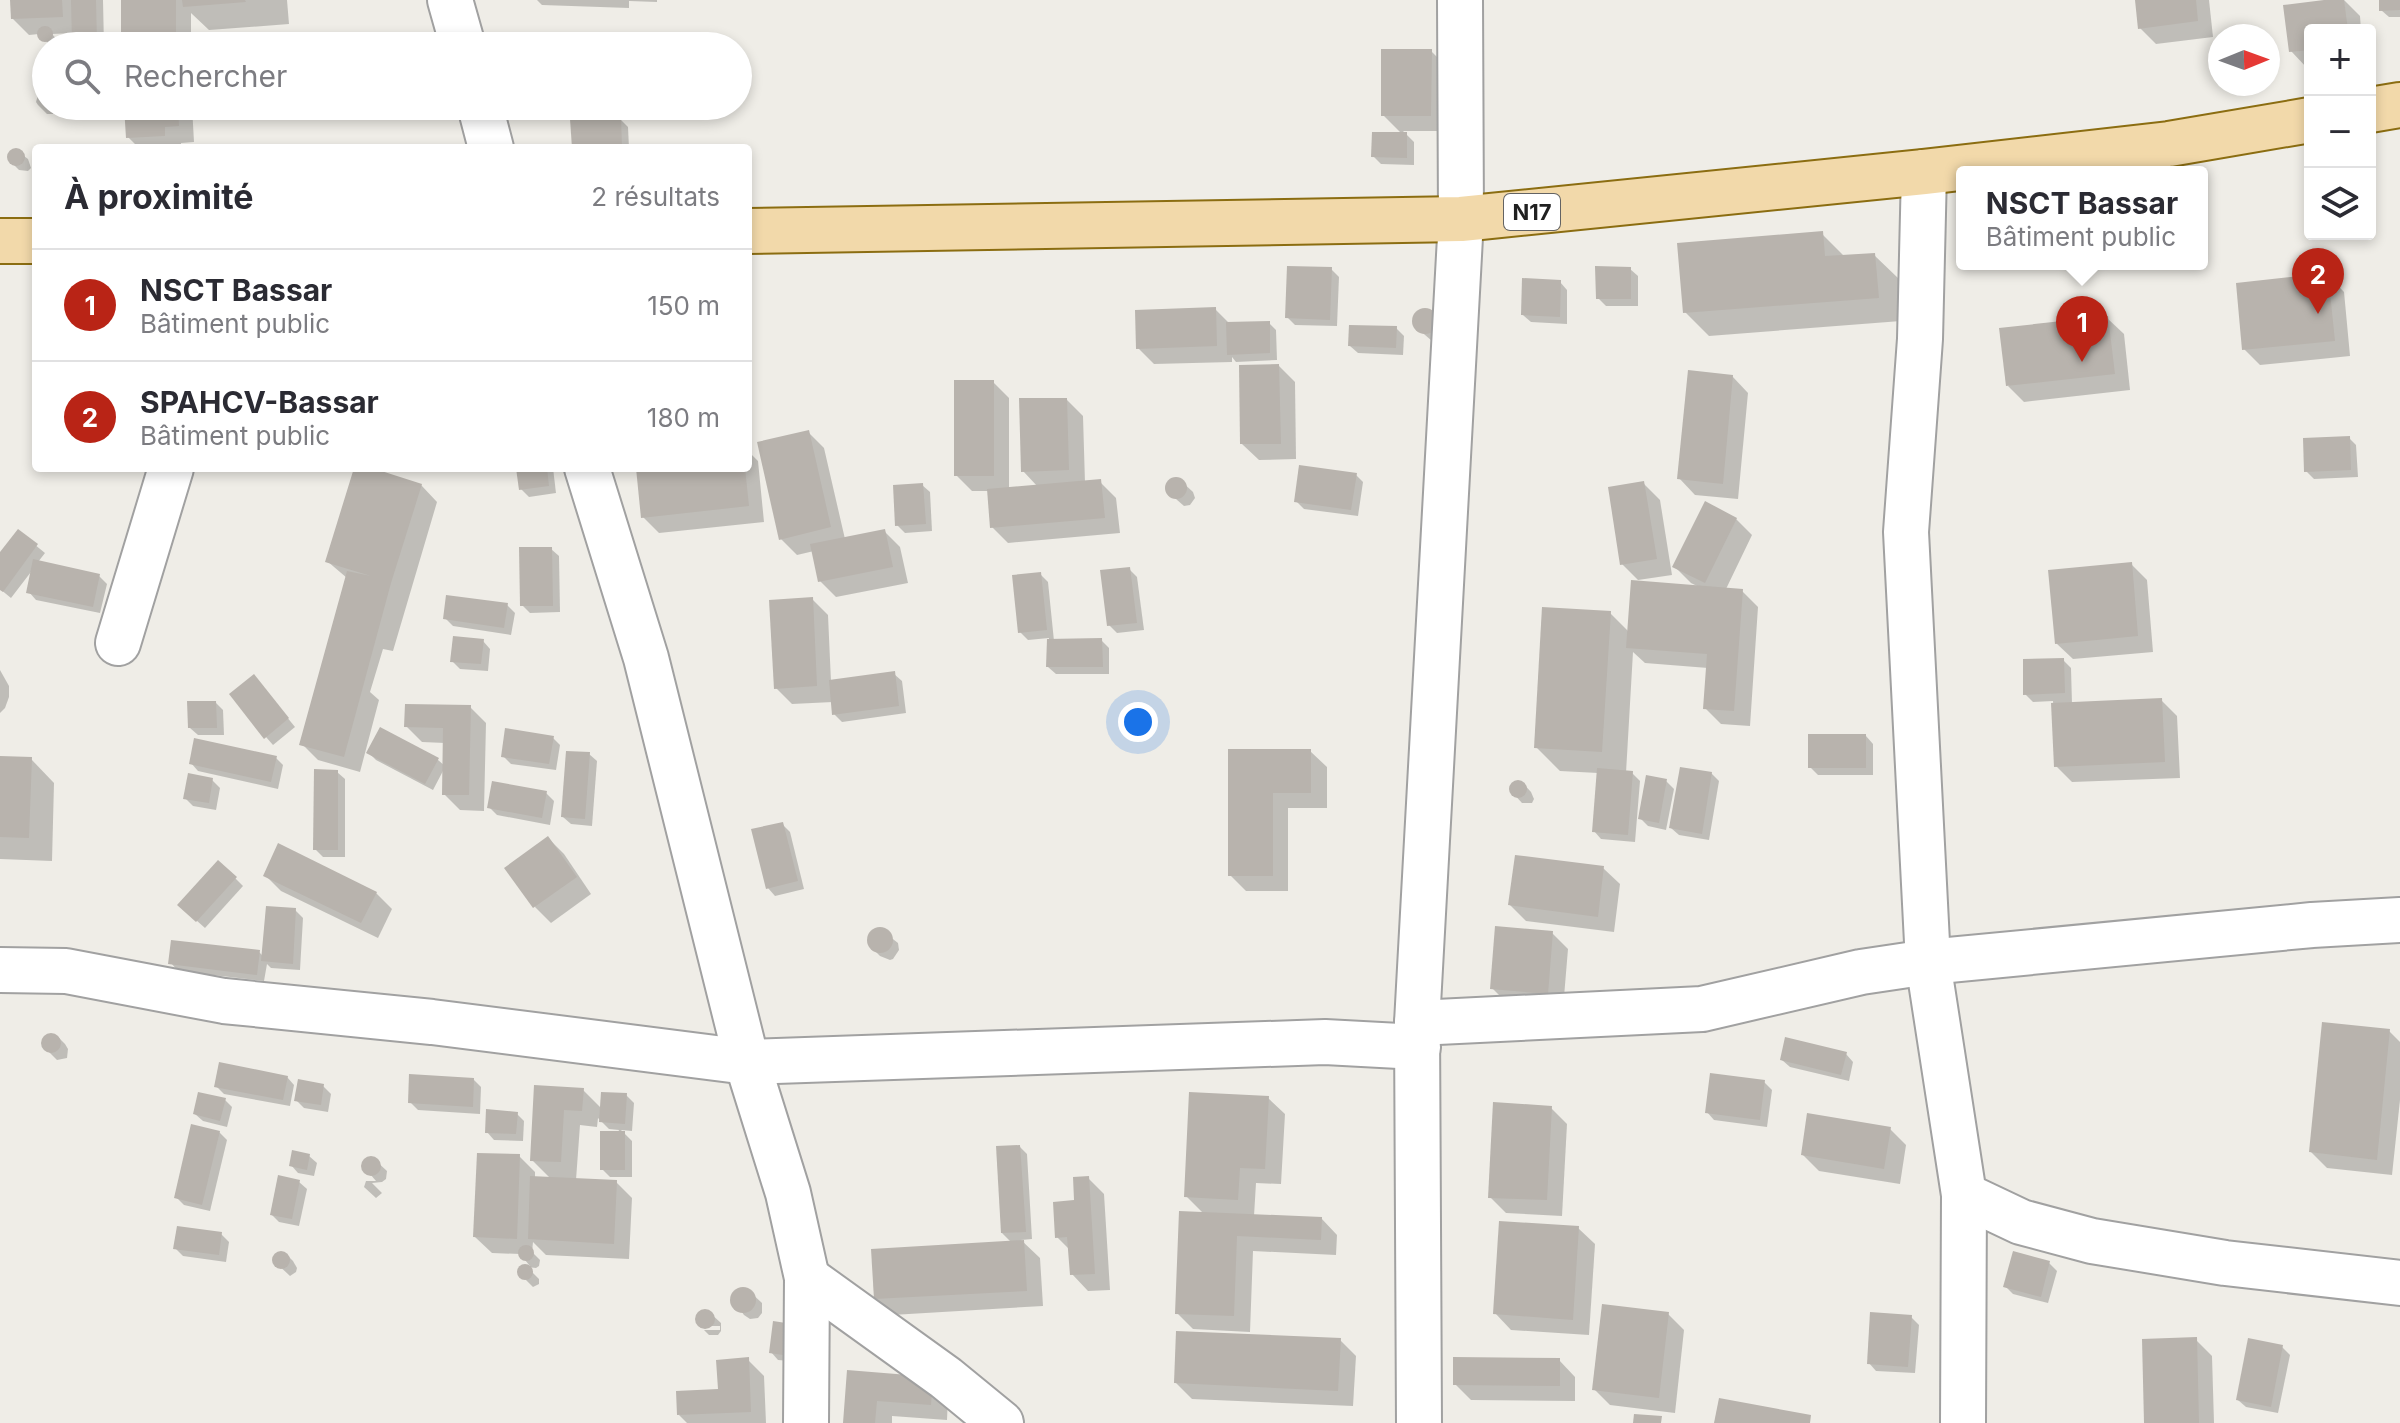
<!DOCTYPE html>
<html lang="fr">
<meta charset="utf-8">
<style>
body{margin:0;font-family:Inter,sans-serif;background:#f7f7f7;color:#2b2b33}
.controls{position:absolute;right:24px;top:24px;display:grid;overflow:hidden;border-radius:8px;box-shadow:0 4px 12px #0003}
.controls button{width:72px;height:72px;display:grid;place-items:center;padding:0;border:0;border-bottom:2px solid #e1e1e2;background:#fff;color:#2b2b33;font:40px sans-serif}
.compass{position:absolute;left:2208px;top:24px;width:72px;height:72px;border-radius:50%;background:#fff;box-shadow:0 4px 12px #0003;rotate:89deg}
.you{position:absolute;left:1138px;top:722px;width:28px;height:28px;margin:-20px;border:6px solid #fff;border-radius:50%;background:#1a73e8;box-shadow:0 0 0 12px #1a73e833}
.badge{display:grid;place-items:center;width:52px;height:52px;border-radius:50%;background:#b92416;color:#fff;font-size:26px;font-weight:700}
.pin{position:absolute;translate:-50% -66px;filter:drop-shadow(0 2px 4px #0008)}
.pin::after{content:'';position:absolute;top:42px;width:28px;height:24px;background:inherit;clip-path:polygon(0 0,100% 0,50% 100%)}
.popup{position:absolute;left:1956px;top:166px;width:252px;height:104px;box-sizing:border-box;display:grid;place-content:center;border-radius:8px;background:#fff;filter:drop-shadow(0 2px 6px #0005);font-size:26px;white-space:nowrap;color:#7c7c81}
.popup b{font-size:30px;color:#2b2b33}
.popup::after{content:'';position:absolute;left:50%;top:100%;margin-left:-16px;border:16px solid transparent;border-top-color:#fff}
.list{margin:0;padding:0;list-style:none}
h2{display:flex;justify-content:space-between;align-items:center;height:104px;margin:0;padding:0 32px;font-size:34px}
h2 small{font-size:26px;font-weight:400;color:#7c7c81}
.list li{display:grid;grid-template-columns:52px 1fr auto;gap:24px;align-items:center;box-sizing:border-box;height:112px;padding:0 32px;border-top:2px solid #e1e1e2}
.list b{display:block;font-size:30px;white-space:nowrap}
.list p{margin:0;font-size:26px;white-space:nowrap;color:#7c7c81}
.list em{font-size:26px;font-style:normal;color:#7c7c81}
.icon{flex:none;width:44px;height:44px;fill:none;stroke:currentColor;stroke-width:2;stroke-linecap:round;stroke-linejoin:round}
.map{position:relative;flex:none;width:2400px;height:1423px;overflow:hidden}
.search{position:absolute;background:#fff;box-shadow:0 4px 12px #0003;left:32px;top:32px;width:720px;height:88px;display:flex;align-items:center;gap:20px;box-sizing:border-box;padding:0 28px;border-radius:44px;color:#7c7c81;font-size:30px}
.panel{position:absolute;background:#fff;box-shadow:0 4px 12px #0003;left:32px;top:144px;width:720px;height:328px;border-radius:8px}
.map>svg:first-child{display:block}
</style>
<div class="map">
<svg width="2400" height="1423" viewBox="0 0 2400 1423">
<rect width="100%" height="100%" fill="#efede7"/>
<g fill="#0003">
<path d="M12,0H103L104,46H78L74,42V33L52,34L59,42L69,46H51L39,34L29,35L13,19Z"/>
<path d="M123,0H287L289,24L209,30L191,13V46H123Z"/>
<path d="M537,0H657V2L629,1V8L542,5Z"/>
<path d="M2137,0H2209L2213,37L2156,44L2140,28Z"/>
<path d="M2344,0L2360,16L2361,30H2310V67L2307,68L2291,51L2286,6Z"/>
<path d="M2381,0H2400V17H2389L2381,10Z"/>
<path d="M1431,51L1447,67V131H1403L1414,142V165L1381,164L1373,156L1402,134L1383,115Z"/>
<path d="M38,95L46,98V106H54L53,114H47L38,105L36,102Z"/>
<path d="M64,106H79V110L77,112Z"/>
<path d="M126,106H192L194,142L181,143V148H139L128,137Z"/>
<path d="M620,119L628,127L629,148H573Z"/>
<path d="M16,150L28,159L31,168L28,171L19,170L11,162L10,156Z"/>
<path d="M1822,234L1845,257L1874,255L1898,278L1901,321L1709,336L1685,312Z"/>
<path d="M1331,269L1339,277L1337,326L1295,325L1287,317Z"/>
<path d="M1630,269L1638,276V306H1606L1598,298Z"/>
<path d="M2328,275L2344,292L2350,356L2260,365L2244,349Z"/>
<path d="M1560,282L1567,290V324L1531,322L1523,315Z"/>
<path d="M1215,309L1230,324L1269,323L1276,330L1277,360L1236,362L1232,357V362L1154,364L1138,348Z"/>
<path d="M1427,309L1436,316L1439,341H1432L1417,328L1414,321L1417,314Z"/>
<path d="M2107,318L2124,334L2130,390L2024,402L2008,386Z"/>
<path d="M1396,328L1404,336L1403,355L1358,353L1350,346Z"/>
<path d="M1279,366L1295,382L1296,459L1259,460L1242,444Z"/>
<path d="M1732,376L1748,393L1738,499L1695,495L1679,478Z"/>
<path d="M993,382L1009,398V489L1038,487L1023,471L1067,400L1083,416L1085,483L1100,482L1116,498L1120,533L1008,543L992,527L989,491H972L956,475Z"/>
<path d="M808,432L824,448L845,539L884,531L900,547L908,583L836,597L820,581L814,551L797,555L781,539Z"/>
<path d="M2349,438L2356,445L2358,477L2314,479L2306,471Z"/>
<path d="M748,451L758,461L764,522L659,533L643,517L638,468H748Z"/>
<path d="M356,468H365L421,485L437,502L393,651L383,649L370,692L379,700L360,772L318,760L302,744L347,578L327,561Z"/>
<path d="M518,468H553L556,493L529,497L521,489Z"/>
<path d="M1356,475L1363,482L1358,516L1304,509L1296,501Z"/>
<path d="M1180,480L1193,492L1195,498L1190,505L1184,506L1168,492V486L1171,481Z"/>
<path d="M1643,483L1660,500L1672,575L1638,580L1622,564Z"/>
<path d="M922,485L930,492L932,531L905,533L897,525Z"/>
<path d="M1736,519L1752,535L1726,589L1742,591L1758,607L1750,726L1721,724L1705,708L1708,668L1645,663L1633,652L1626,773H1632L1640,781L1635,842L1601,839L1594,831L1598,773L1560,771L1536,747L1610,613L1630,633L1699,587L1691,583L1675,567Z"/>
<path d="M18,531L45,553L38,562L99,576L107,584L100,613L36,600L29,592L34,568L11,598L0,589V555Z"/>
<path d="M551,549L559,556L560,612L530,613L522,605Z"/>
<path d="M2131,564L2147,580L2153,652L2073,659L2056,643Z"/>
<path d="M1129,569L1137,577L1144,630L1117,633L1109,625Z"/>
<path d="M1040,574L1048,582L1054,641L1101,640L1109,648V674H1056L1048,667L1049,638L1028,640L1020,632Z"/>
<path d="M812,599L828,615L831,682L894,674L902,681L906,713L842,722L834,714L833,702L792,704L776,688Z"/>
<path d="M507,605L515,613L511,635L453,626L445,618Z"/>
<path d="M483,641L490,649L488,671L460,669L452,661Z"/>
<path d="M2063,660L2071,668L2072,704L2161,700L2177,716L2180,778L2072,782L2056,766L2053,701L2033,702L2025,694Z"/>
<path d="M0,670L9,686V697L5,708L0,713Z"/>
<path d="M261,685L295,727L273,745L266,737Z"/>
<path d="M216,703L223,710L224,735H198L190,728Z"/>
<path d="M470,707L486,723L484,811L460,810L444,794V769L433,790L376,760L368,752L438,760L445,766V743L422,742L406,726Z"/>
<path d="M1866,736L1873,744V775H1818L1810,767Z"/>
<path d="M553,738L560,745L556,770L511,764L503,756Z"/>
<path d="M1230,751H1310L1327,767V808H1288V891H1246L1230,875Z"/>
<path d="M589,754L597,761L592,826L571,824L563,817Z"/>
<path d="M0,758L31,759L54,783L52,861L0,859Z"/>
<path d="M276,758L283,765L278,789L198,771L191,763Z"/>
<path d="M337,772L345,779V857H323L315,849Z"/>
<path d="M1711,773L1719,781L1709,840L1679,835L1671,828Z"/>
<path d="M212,780L220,788L216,810L193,806L185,798Z"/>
<path d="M1666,781L1674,789L1666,830L1648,826L1640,818Z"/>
<path d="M1516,782L1523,783L1531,792L1534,799L1532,803H1522L1511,791L1512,784Z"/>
<path d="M546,793L554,801L550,825L497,815L489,807Z"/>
<path d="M782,824L790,832L804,889L775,896L768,888Z"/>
<path d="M548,838L564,854L591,894L551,923L535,907Z"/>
<path d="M219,862L243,886L205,928L187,912Z"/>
<path d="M1603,868L1620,884L1614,932L1526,921L1510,905Z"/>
<path d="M265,875L376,893L392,909L378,938L281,891Z"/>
<path d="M295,910L303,918L300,970L271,968L267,964L264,981L178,971L171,963L259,952L264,957Z"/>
<path d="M880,929L898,943L899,950L893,959L890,960L880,956L872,948L869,941L874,931Z"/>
<path d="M1552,933L1568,949L1563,1009L1508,1004L1492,988Z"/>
<path d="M2389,1031L2400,1042V1100L2392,1175L2327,1168L2311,1152Z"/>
<path d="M48,1035L57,1036L65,1044L68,1049L67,1058L57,1060L44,1047L43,1042Z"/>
<path d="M1846,1054L1853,1062L1849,1081L1790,1067L1782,1060Z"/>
<path d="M287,1077L294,1085L290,1106L224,1094L216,1086Z"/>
<path d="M474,1080L481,1087L480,1114L418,1110L410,1102Z"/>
<path d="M1764,1082L1772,1090L1767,1127L1714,1120L1707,1112Z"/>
<path d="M323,1086L331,1094L328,1112L304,1108L296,1100Z"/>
<path d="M536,1087L583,1090L602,1109L626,1095L634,1103L632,1131L621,1130L632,1141V1177H610L602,1169L619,1130L609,1129L598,1118L597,1127L580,1125L576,1180L616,1182L632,1198L629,1259L546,1255L533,1242L532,1252L540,1260L539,1266L536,1268L527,1267L539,1279V1284L533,1287L520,1274L522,1267L530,1266L520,1254L492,1253L475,1237L519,1156L535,1172V1178L551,1179L532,1160Z"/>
<path d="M1268,1098L1285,1114L1281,1184L1256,1183L1254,1216L1321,1218L1337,1235L1336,1255L1253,1251L1250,1332L1193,1329L1177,1313L1204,1214L1186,1196Z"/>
<path d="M225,1100L232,1107L227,1127L203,1121L195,1114Z"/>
<path d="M1551,1108L1567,1124L1562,1216L1506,1213L1490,1197Z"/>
<path d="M517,1114L524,1121L523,1141L494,1140L487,1132Z"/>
<path d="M1890,1129L1906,1145L1900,1184L1819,1171L1803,1155Z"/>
<path d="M219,1132L227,1140L210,1211L184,1205L176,1197Z"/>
<path d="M1020,1147L1027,1154L1032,1239L1021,1240L1040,1258L1043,1306L892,1315L876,1298L1012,1243L1002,1233Z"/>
<path d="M309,1156L317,1163L314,1176L298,1173L291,1165Z"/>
<path d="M370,1158L374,1159L387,1171L386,1179L382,1182L372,1183L382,1193L376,1198L364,1187L366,1181H376L364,1167V1163Z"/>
<path d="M1088,1178L1104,1194L1110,1290L1088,1291L1072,1274L1070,1250L1057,1237Z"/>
<path d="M299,1182L307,1189L299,1226L279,1222L272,1215Z"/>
<path d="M1578,1228L1595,1244L1589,1335L1511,1330L1495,1313Z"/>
<path d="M221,1234L229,1242L226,1262L183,1256L176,1249Z"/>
<path d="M277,1253H285L293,1261L297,1268L296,1272L290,1276L274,1261Z"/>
<path d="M2049,1263L2057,1271L2048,1303L2013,1294L2006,1287Z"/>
<path d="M748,1290L762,1303V1313L758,1318L750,1319L744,1315L733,1300L738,1291Z"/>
<path d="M700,1311H708L721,1323V1331L718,1335H709L704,1330H720V1326H701V1328L696,1321Z"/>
<path d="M1668,1314L1684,1330L1675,1413L1610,1405L1594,1389Z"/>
<path d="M1911,1317L1919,1325L1915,1373L1876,1371L1869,1363Z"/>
<path d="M774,1324L793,1332L790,1361L778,1360L771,1352Z"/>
<path d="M1340,1340L1356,1356L1353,1406L1192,1399L1176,1383Z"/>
<path d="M2196,1340L2212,1356L2214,1423H2146Z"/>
<path d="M2282,1347L2290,1355L2278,1413L2246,1407L2238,1400Z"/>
<path d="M748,1360L764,1376L766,1423H687L679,1415L720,1391Z"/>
<path d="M1559,1360L1575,1377V1401L1471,1400L1455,1384Z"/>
<path d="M849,1372L948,1395L947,1420L892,1416V1423H845Z"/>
</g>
<g fill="#b8b3ad">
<path d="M10,0H62L63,17L11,19Z"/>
<path d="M71,0H96L97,43H72Z"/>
<rect x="121" y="0" width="55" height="46"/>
<path d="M182,0H245L246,2L183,7Z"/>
<path d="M2135,0H2196L2198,21L2138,29Z"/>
<path d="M2324,0H2344L2348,30H2310V50L2289,52L2283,5Z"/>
<path d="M2379,0H2400V10L2379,11Z"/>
<circle cx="45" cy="34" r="8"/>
<path d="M1381,49H1432L1431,116H1381Z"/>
<path d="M124,106H178L179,126L165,127V136L126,138Z"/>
<path d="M621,117L622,148H572L570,119Z"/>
<path d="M1372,132H1407V158L1371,157Z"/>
<circle cx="16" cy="157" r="9"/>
<path d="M1823,231L1825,256L1875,253L1879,298L1683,313L1677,243Z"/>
<path d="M1287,266L1332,267L1330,320L1285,318Z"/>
<path d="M1595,266L1631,267V299H1596Z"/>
<path d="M2328,273L2335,341L2242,350L2236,283Z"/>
<path d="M1522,278L1561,280L1560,317L1521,315Z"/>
<path d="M1216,307L1217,346L1136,349L1135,310Z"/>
<circle cx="1425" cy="321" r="13"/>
<path d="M2108,316L2115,374L2006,386L1999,328Z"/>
<path d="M1270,321V353L1227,355L1226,322Z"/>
<path d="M1349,325L1397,326L1396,348L1348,346Z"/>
<path d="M1279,364L1281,444H1240L1239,365Z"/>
<path d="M1688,370L1733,375L1723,484L1677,479Z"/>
<rect x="954" y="380" width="40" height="96"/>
<path d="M1019,398H1067L1069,470L1021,472Z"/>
<path d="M809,430L831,527L779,540L757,442Z"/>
<path d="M2350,436L2351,470L2304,472L2303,438Z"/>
<path d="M1299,465L1357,473L1351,510L1294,502Z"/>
<path d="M354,468H372L422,484L391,583L344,757L299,745L347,571L371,576L325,562Z"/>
<path d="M516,468H547L549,486L519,490Z"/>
<path d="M636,468H745L749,506L641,518Z"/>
<circle cx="1176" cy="488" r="11"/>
<path d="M1101,479L1105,518L990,528L987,489Z"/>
<path d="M1644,481L1657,559L1620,565L1608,487Z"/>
<path d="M923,483L926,524L895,526L893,485Z"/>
<path d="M1705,501L1737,518L1705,583L1672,567Z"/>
<path d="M18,529L38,544L3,592L0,590V552Z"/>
<path d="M885,529L893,567L818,582L810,544Z"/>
<path d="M519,547H552L553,606H520Z"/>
<path d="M33,559L100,574L93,607L26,593Z"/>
<path d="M2132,562L2138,636L2055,644L2048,570Z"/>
<path d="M1130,567L1137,623L1107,626L1100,570Z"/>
<path d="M1041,572L1047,630L1018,633L1012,575Z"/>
<path d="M1631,580L1743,589L1734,711L1703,709L1707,654L1626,648Z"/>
<path d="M446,595L508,603L504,628L443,619Z"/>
<path d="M813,597L817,686L774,689L769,600Z"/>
<path d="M1542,607L1611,611L1602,752L1534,748Z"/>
<path d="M453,636L484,639L481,664L450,662Z"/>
<path d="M1102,638L1103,667H1046L1047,639Z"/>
<path d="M2064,658L2065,693L2023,695V659Z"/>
<path d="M895,671L899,706L832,715L829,680Z"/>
<path d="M254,674L289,718L264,739L229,694Z"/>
<path d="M2162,698L2165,762L2054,767L2051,703Z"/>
<path d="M187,701H216L217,728H188Z"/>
<path d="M405,704L471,705L469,795H442L443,728L404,727Z"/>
<path d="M380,727L439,758L425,784L366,753Z"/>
<path d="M505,728L554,736L549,764L501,757Z"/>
<rect x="1808" y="734" width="58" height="34"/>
<path d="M194,738L277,756L271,782L189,764Z"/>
<path d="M1228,749H1311V793H1273V876H1228Z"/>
<path d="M566,751L590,752L585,819L561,817Z"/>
<path d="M0,756L32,757L29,838L0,837Z"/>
<path d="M1680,767L1712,772L1702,834L1669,828Z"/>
<path d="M1597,768L1633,771L1628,835L1592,832Z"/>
<path d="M314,769L338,770V850H313Z"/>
<path d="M188,773L213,778L209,803L183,799Z"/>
<path d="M1646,775L1667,779L1659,823L1638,819Z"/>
<circle cx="1518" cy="789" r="9"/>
<path d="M492,781L547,791L542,818L487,808Z"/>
<path d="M783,822L798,881L766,889L751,829Z"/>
<path d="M548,836L577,877L533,908L504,868Z"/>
<path d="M278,843L377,892L361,923L263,876Z"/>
<path d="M1515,855L1604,866L1598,917L1508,905Z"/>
<path d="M218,860L237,877L196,922L177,905Z"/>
<path d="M266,906L296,908L293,964L261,961Z"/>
<path d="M1495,926L1553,931L1548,994L1490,989Z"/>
<circle cx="880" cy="940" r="13"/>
<path d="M171,940L260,950L257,975L168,964Z"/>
<path d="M2322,1022L2390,1029L2377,1160L2309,1152Z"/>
<circle cx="51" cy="1043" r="10"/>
<path d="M1785,1037L1847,1052L1841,1075L1780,1060Z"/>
<path d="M219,1062L288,1076L283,1100L214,1087Z"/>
<path d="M1710,1073L1765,1080L1760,1120L1705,1113Z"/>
<path d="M409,1074L474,1078L473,1107L408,1103Z"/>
<path d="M298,1079L324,1084L321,1105L294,1101Z"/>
<path d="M534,1085L584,1088L582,1111L564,1110L561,1162L530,1161Z"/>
<path d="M198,1092L226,1098L220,1121L193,1114Z"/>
<path d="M601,1092L627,1093L625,1124L599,1122Z"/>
<path d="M1189,1092L1269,1096L1265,1169L1240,1168L1238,1200L1184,1197Z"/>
<path d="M1493,1102L1552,1106L1547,1200L1488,1198Z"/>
<path d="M486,1109L518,1112L516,1134L485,1133Z"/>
<path d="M1807,1113L1891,1127L1884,1169L1801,1155Z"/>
<path d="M191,1124L220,1131L202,1205L174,1198Z"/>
<rect x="600" y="1131" width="25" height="39"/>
<path d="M1020,1145L1026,1232L1001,1233L996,1146Z"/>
<path d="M292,1150L310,1154L307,1170L289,1166Z"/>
<path d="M477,1153L520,1154L517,1239L473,1237Z"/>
<circle cx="371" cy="1166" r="10"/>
<path d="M278,1175L300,1180L292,1219L270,1215Z"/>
<path d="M530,1176L617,1180L614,1244L528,1239Z"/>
<path d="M1089,1176L1095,1274L1070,1275L1067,1237L1055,1238L1053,1202L1074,1200L1073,1177Z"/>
<path d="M1179,1211L1322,1217L1321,1240L1237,1236L1234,1316L1175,1314Z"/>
<path d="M1499,1221L1579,1226L1573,1320L1493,1314Z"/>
<path d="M177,1226L222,1232L219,1255L173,1249Z"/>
<path d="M1024,1240L1027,1291L874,1299L871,1249Z"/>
<circle cx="526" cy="1253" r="8"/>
<circle cx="281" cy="1260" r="9"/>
<path d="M2013,1251L2050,1261L2041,1297L2003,1287Z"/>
<circle cx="525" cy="1272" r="8"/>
<circle cx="743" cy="1300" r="13"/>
<path d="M1602,1304L1669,1312L1659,1398L1592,1390Z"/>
<circle cx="705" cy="1319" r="10"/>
<path d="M1870,1312L1912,1315L1908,1367L1867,1364Z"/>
<path d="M773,1321L786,1323L783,1355L769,1353Z"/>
<path d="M1176,1331L1341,1338L1338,1391L1174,1383Z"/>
<path d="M2197,1337L2199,1423H2144L2142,1339Z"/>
<path d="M2248,1338L2283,1345L2271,1407L2236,1400Z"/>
<path d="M749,1357L751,1412L677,1415L676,1391L718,1389L716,1360Z"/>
<path d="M1453,1357L1560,1358V1386L1453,1385Z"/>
<path d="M847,1370L933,1377L931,1405L877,1401L875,1423H843Z"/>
<path d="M1719,1398L1811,1415L1810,1423H1714Z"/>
<path d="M1634,1414L1662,1416L1661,1423H1633Z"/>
</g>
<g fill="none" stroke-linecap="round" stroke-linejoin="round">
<defs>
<g id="minor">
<path d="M450,0L463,46"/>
<path d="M480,106L491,148"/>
<path d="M1924,172L1920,339L1906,532L1928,962L1964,1195L2021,1222L2092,1241L2225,1263L2400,1283"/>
<path d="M587,468L646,658L747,1062L788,1193L807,1278L806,1423"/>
<path d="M118,643L171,468"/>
<path d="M0,970L66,971L224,1001L432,1022L747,1062L1325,1042L1418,1047"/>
<path d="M1417,1023L1702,1009L1861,972L1928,962L2312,925L2400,920"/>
<path d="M807,1278L946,1378L1001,1423"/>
<path d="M1419,1423L1417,1023L1461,219L1460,0"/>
<path d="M1963,1423L1964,1195"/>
</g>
<g id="major">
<path d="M2370,110L2400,105"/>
<path d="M748,231L1461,219L1924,172L2169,144L2310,120"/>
<path d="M0,241H36"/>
</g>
</defs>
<use href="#minor" stroke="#a1a1a1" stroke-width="48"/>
<use href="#major" stroke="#8b6d11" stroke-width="48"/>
<use href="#minor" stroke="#fff" stroke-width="44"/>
<use href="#major" stroke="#f2d9aa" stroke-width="44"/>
</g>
<g text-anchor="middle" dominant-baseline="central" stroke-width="7" stroke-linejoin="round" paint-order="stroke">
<rect fill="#fff" stroke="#636363" stroke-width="2" x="1504" y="194" width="56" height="36" rx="6"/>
<g font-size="22" font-weight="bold" fill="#202020">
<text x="1532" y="212">N17</text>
</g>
</g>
</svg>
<div class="controls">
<button>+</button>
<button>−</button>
<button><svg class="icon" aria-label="layers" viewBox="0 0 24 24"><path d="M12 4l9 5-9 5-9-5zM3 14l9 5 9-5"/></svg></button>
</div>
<svg class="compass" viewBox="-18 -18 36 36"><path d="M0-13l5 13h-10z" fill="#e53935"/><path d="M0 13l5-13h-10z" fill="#7c7c81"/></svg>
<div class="you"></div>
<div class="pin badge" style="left:2082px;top:362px">1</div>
<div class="popup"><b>NSCT Bassar</b>Bâtiment public</div>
<div class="pin badge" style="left:2318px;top:314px">2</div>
<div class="search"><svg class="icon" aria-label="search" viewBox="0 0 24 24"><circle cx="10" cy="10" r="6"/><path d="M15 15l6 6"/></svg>Rechercher</div>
<section class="panel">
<h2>À proximité<small>2 résultats</small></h2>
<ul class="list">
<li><span class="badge">1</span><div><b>NSCT Bassar</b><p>Bâtiment public</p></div><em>150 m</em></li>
<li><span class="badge">2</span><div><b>SPAHCV-Bassar</b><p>Bâtiment public</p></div><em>180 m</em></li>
</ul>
</section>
</div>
